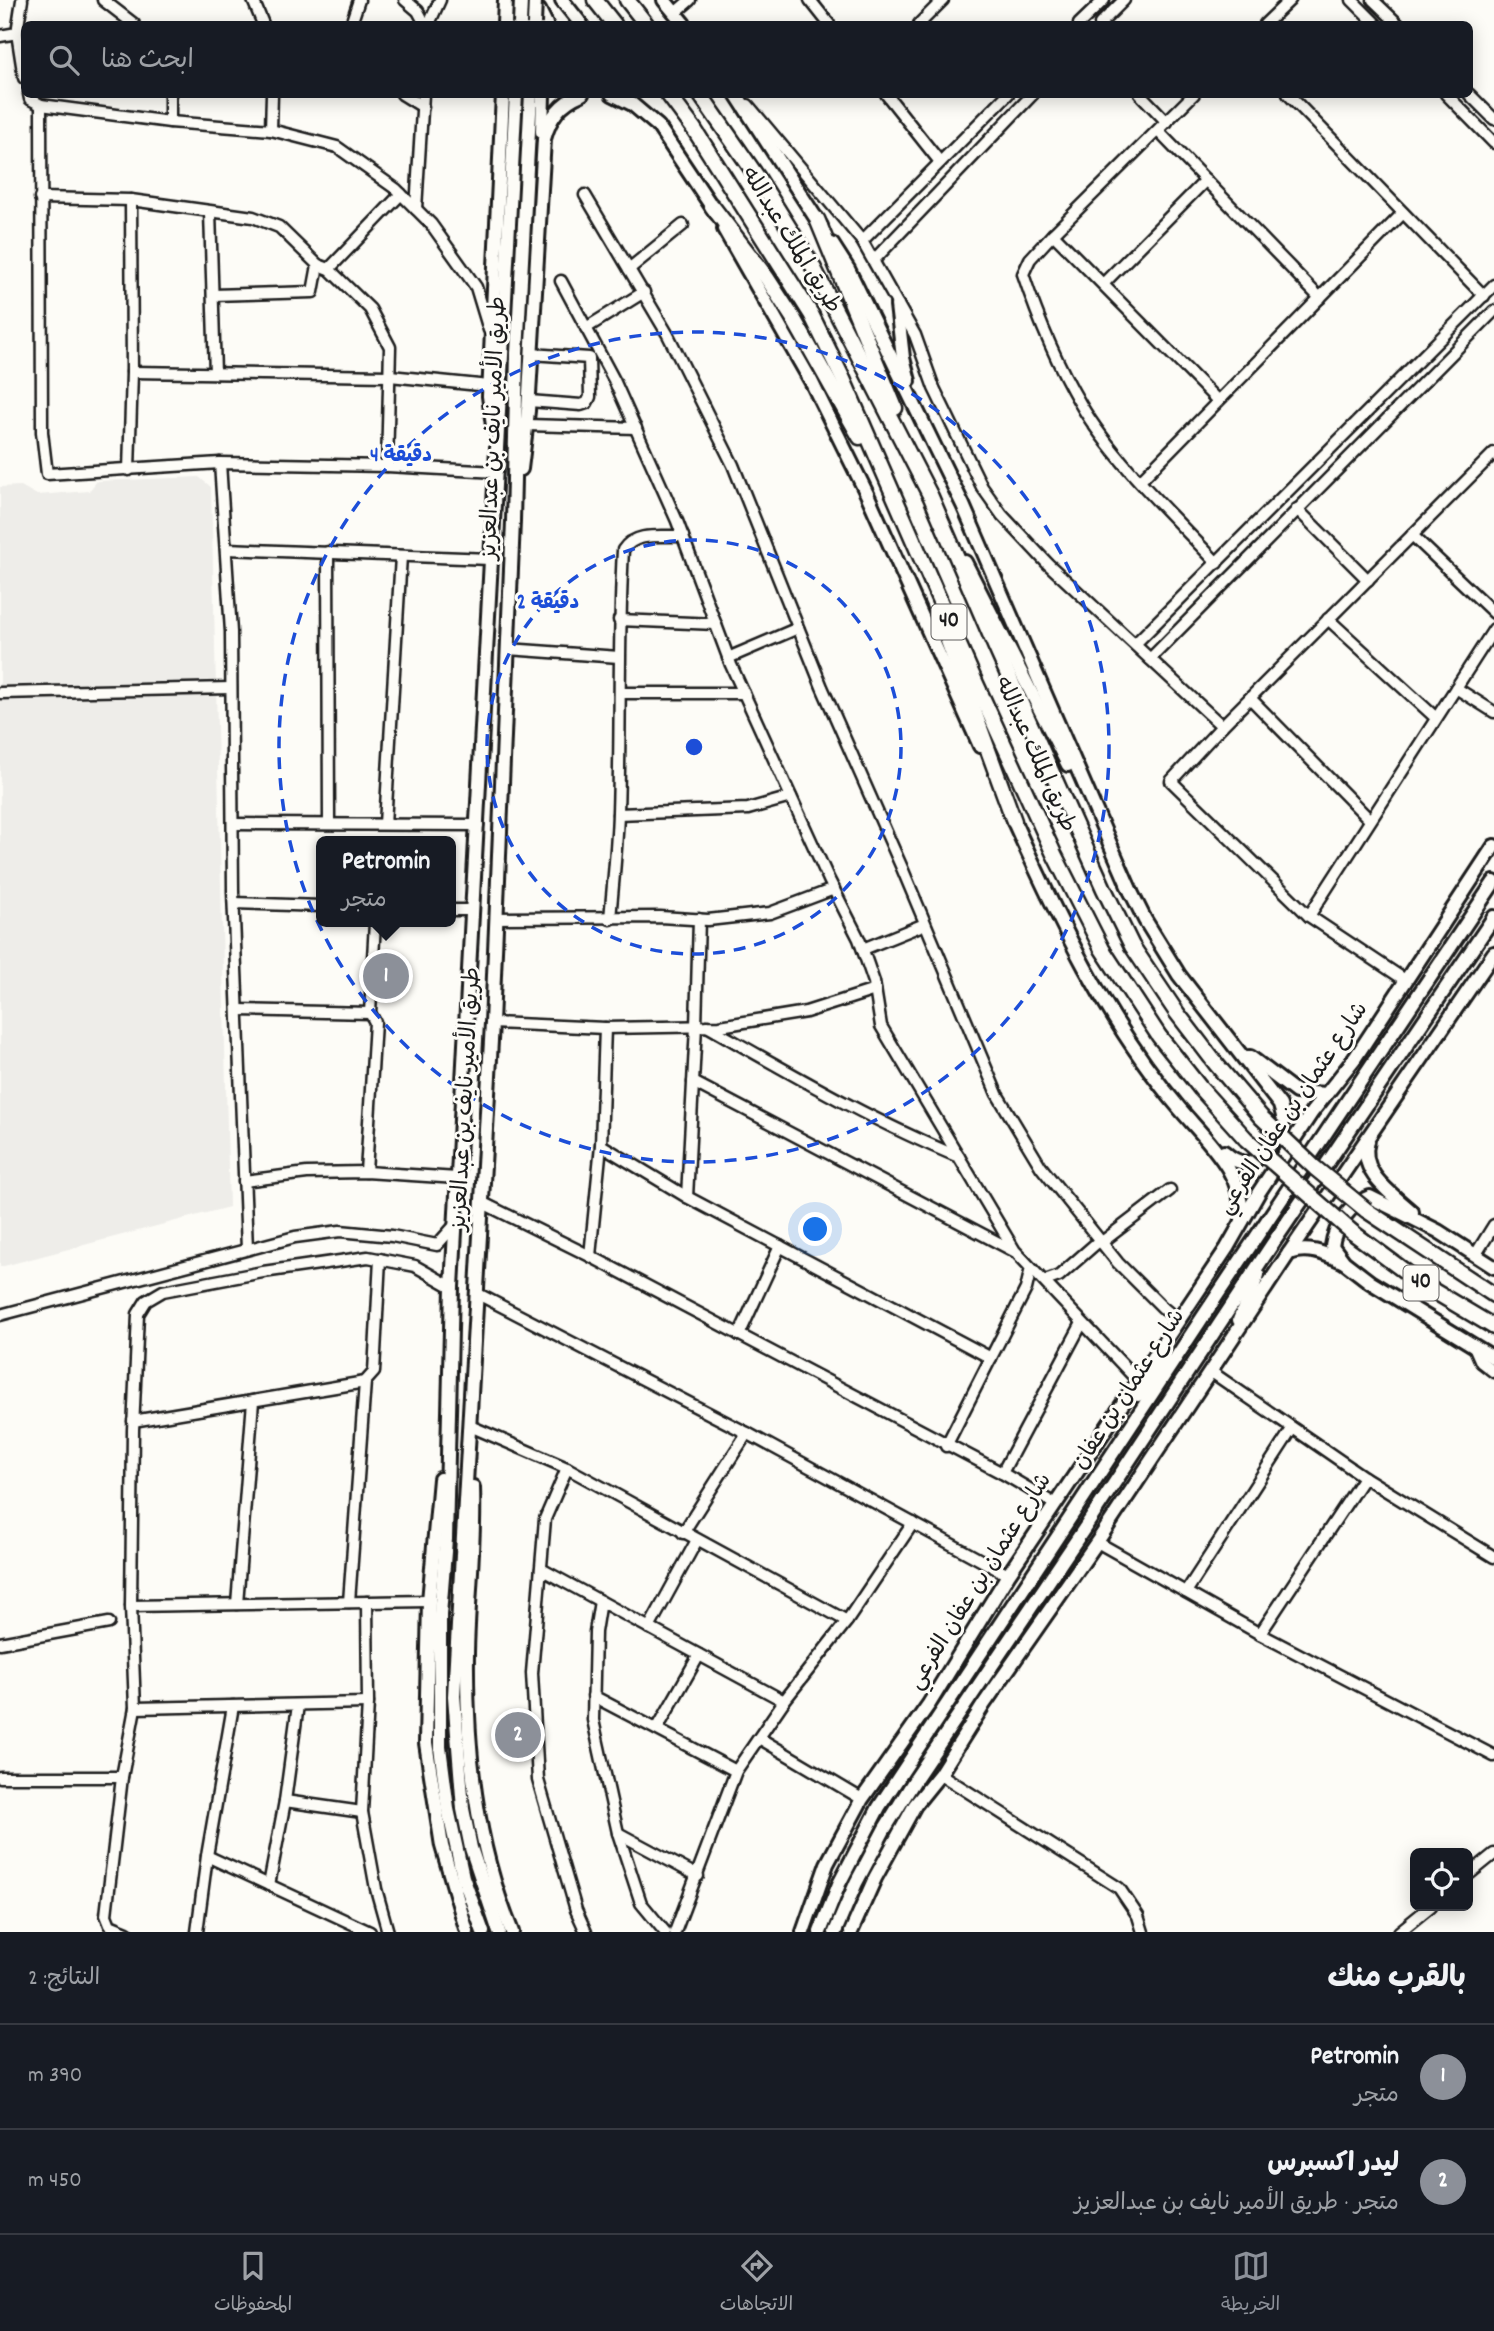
<!DOCTYPE html>
<html lang="ar">
<meta charset="utf-8">
<style>
body{margin:0;font-family:Dekko,"Playpen Sans Arabic",sans-serif;background:#20242c;color:#f1f3f6;direction:rtl}
.controls{position:absolute;right:21px;bottom:21px;display:grid;overflow:hidden;border-radius:10px;box-shadow:0 4px 18px #0003}
.controls button{width:63px;height:63px;display:grid;place-items:center;padding:0;border:0;border-bottom:2px solid #363941;background:#171b24;color:#f1f3f6;font:35px sans-serif}
.you{position:absolute;left:816px;top:1230px;width:24px;height:24px;margin:-18px;border:5px solid #fff;border-radius:50%;background:#1a73e8;box-shadow:0 0 0 10px #1a73e833}
.badge{display:grid;place-items:center;width:46px;height:46px;border-radius:50%;background:#8c9099;color:#fff;font-size:23px;font-weight:700}
.pin{position:absolute;translate:-50% -50%;border:4px solid #fff;box-shadow:0 2px 7px #0006}
.popup{position:absolute;left:316px;top:836px;width:140px;height:91px;box-sizing:border-box;display:grid;place-content:center;border-radius:10px;background:#171b24;filter:drop-shadow(0 2px 5px #0005);font-size:23px;white-space:nowrap;color:#9ea1a6}
.popup b{font-size:26px;color:#f1f3f6}
.popup::after{content:'';position:absolute;left:50%;top:100%;margin-left:-14px;border:14px solid transparent;border-top-color:#171b24}
.list{margin:0;padding:0;list-style:none}
h2{display:flex;justify-content:space-between;align-items:center;height:91px;margin:0;padding:0 28px;font-size:30px}
h2 small{font-size:23px;font-weight:400;color:#9ea1a6}
.list li{display:grid;grid-template-columns:46px 1fr auto;gap:21px;align-items:center;box-sizing:border-box;height:105px;padding:0 28px;border-top:2px solid #363941}
.list b{display:block;font-size:26px;white-space:nowrap}
.list p{margin:0;font-size:23px;white-space:nowrap;color:#9ea1a6}
.list em{font-size:23px;font-style:normal;color:#9ea1a6}
.icon{flex:none;width:38px;height:38px;fill:none;stroke:currentColor;stroke-width:2;stroke-linecap:round;stroke-linejoin:round}
.map{position:relative;flex:none;width:1494px;height:1932px;overflow:hidden;direction:ltr}
.search{position:absolute;background:#171b24;box-shadow:0 4px 18px #0003;left:21px;right:21px;top:21px;height:77px;display:flex;align-items:center;gap:18px;box-sizing:border-box;padding:0 24px;border-radius:10px;color:#9ea1a6;font-size:26px}
.sheet{height:301px;background:#171b24}
nav{display:flex;justify-content:space-around;align-items:center;box-sizing:border-box;height:98px;border-top:2px solid #363941;background:#171b24;font-size:19px;color:#9ea1a6}
nav a{display:grid;justify-items:center;gap:4px}
nav .on{color:#8c9099}
.map>svg:first-child{display:block}
</style>
<div class="map">
<svg width="1494" height="1932" viewBox="0 0 1494 1932">
<rect width="100%" height="100%" fill="#fdfcf7"/>
<filter id="ink" filterUnits="userSpaceOnUse"><feTurbulence type="fractalNoise" baseFrequency=".0143" numOctaves="2"/><feDisplacementMap in="SourceGraphic" scale="14" xChannelSelector="R" yChannelSelector="G"/><feConvolveMatrix kernelMatrix="1 2 1 2 8 2 1 2 1" color-interpolation-filters="sRGB"/></filter>
<g filter="url(#ink)">
<path fill="#eeede9" d="M199,477L211,487L229,1207L0,1267V487L21,486L37,495L89,491L97,481Z"/>
<g fill="none" stroke-linecap="round" stroke-linejoin="round">
<defs>
<g id="minor">
<path d="M103,0L134,24"/>
<path d="M253,0L263,24"/>
<path d="M405,0L418,11L425,24"/>
<path d="M810,0L829,24"/>
<path d="M1352,0L1376,24"/>
<path d="M1373,0L1398,24"/>
<path d="M675,13L690,0"/>
<path d="M351,24L359,0"/>
<path d="M429,24L440,0"/>
<path d="M919,24L943,0"/>
<path d="M1079,24L1104,0"/>
<path d="M1100,24L1124,0"/>
<path d="M1265,24L1290,0"/>
<path d="M17,33L24,78"/>
<path d="M0,36L17,33L22,0"/>
<path d="M29,94L30,99L41,105L170,122L271,130L337,147L396,189L431,224L476,287L489,330"/>
<path d="M170,94V122"/>
<path d="M402,94L423,107"/>
<path d="M886,94L940,162"/>
<path d="M1140,94L1167,122"/>
<path d="M1194,94L1053,234L1030,259L1023,274C1038,319 1057,364 1081,405C1113,460 1173,516 1217,563"/>
<path d="M1288,94L1484,296"/>
<path d="M1446,94L1494,143"/>
<path d="M1469,94L1494,119"/>
<path d="M41,105L42,432L47,474L220,463L387,466L497,472"/>
<path d="M748,105L862,241L1008,94"/>
<path d="M271,130L272,94"/>
<path d="M1158,131L1320,298"/>
<path d="M585,195L668,335L733,465L822,687L902,868L997,1094L1041,1167L1118,1263L1162,1307L1178,1320"/>
<path d="M40,198L131,200L253,217L279,227L318,265L329,269L370,309L390,347L387,466"/>
<path d="M416,209L423,94"/>
<path d="M210,212L215,373"/>
<path d="M1053,234L1218,401"/>
<path d="M862,241L915,335L934,388L982,487L1002,515L1048,564L1222,726"/>
<path d="M874,260L1033,94"/>
<path d="M329,269L401,194"/>
<path d="M629,269L683,225"/>
<path d="M561,281L614,380L677,521L731,665L829,880L859,939L874,982L881,1026L1015,1251L1138,1381"/>
<path d="M1103,284L1206,180"/>
<path d="M213,295L313,292L318,265"/>
<path d="M586,328L644,292"/>
<path d="M132,372L390,376L489,386"/>
<path d="M529,401L581,405L587,403L590,397L589,358L531,354"/>
<path d="M527,425L636,428"/>
<path d="M220,463L231,632L233,892L247,1249"/>
<path d="M129,470L132,372L131,200"/>
<path d="M1141,480L1403,213"/>
<path d="M1297,509L1368,580"/>
<path d="M1412,535L1494,613"/>
<path d="M227,549L490,559"/>
<path d="M328,552L329,823"/>
<path d="M1328,619L1436,718"/>
<path d="M619,620L716,624"/>
<path d="M1135,644L1494,285"/>
<path d="M508,649L619,657"/>
<path d="M728,658L798,628"/>
<path d="M1150,659L1494,311"/>
<path d="M1456,688L1494,712"/>
<path d="M0,693L231,688"/>
<path d="M620,693H744"/>
<path d="M1250,698L1370,820"/>
<path d="M618,814L748,809L791,797"/>
<path d="M233,824L478,825"/>
<path d="M385,824L401,556"/>
<path d="M234,903L321,906"/>
<path d="M451,910H473"/>
<path d="M1309,916L1494,629"/>
<path d="M496,918L660,917L708,920L770,913L834,889"/>
<path d="M610,919C613,883 617,848 618,812C621,725 618,637 623,550C635,531 663,537 683,536"/>
<path d="M863,949L925,924"/>
<path d="M1405,980L1309,916L1171,781L1222,726L1494,453"/>
<path d="M238,1010L370,1013"/>
<path d="M492,1023L605,1028L720,1026L806,1012L875,990"/>
<path d="M707,1026C790,1073 871,1121 959,1157"/>
<path d="M693,1082L1014,1251"/>
<path d="M601,1145L687,1197L991,1358"/>
<path d="M366,1172L375,1022L370,1013L375,922"/>
<path d="M244,1181L307,1173L366,1172L457,1178"/>
<path d="M687,1197L696,1026L699,919"/>
<path d="M483,1203L590,1256L1002,1473L1055,1504"/>
<path d="M1102,1242L1170,1190"/>
<path d="M1476,1254L1494,1225"/>
<path d="M590,1256L601,1145L605,1028"/>
<path d="M1045,1281L1059,1276L1100,1240"/>
<path d="M478,1294L747,1433L1008,1575"/>
<path d="M0,1315L295,1237L340,1231L392,1236L437,1245L455,1225"/>
<path d="M739,1335L780,1246"/>
<path d="M1474,1346L1481,1362L1494,1372"/>
<path d="M1210,1371L1364,1477L1494,1557"/>
<path d="M133,1421L365,1382L374,1372L380,1259"/>
<path d="M470,1426L567,1468L847,1621"/>
<path d="M946,1446L1026,1289L1031,1268"/>
<path d="M567,1468L545,1519L532,1673L538,1780L576,1910L586,1932"/>
<path d="M1002,1473L1082,1323"/>
<path d="M683,1533L747,1433"/>
<path d="M1097,1542L1260,1634L1494,1756"/>
<path d="M541,1569L784,1701"/>
<path d="M1186,1592L1292,1429"/>
<path d="M600,1601L595,1632L593,1720L618,1833L641,1903L665,1932"/>
<path d="M349,1602L365,1382"/>
<path d="M367,1602L368,1703L362,1812L376,1889L388,1932"/>
<path d="M237,1604L253,1401"/>
<path d="M131,1606L429,1601"/>
<path d="M649,1628L697,1540"/>
<path d="M1260,1634L1364,1477"/>
<path d="M0,1643L109,1623"/>
<path d="M593,1696L736,1771"/>
<path d="M135,1708L368,1703"/>
<path d="M657,1729L699,1655"/>
<path d="M759,1738L862,1799"/>
<path d="M940,1774L1119,1888L1138,1916L1143,1932"/>
<path d="M0,1777H122"/>
<path d="M285,1801L362,1812"/>
<path d="M618,1833L698,1876"/>
<path d="M207,1856L370,1932"/>
<path d="M1468,1875L1494,1854"/>
<path d="M269,1885L285,1801L298,1705"/>
<path d="M127,1932L110,1925L106,1915L122,1777L135,1708L131,1606L133,1430L138,1314L146,1301L163,1291L263,1272L368,1257L415,1266L452,1287"/>
<path d="M197,1932L207,1856L233,1706"/>
<path d="M675,1932L736,1771L784,1701L847,1621L913,1523"/>
<path d="M1399,1932L1431,1906"/>
</g>
<g id="major">
<path d="M562,0L581,24"/>
<path d="M664,0L684,24"/>
<path d="M504,24L505,0"/>
<path d="M508,24C509,12 516,5 528,5L539,10L546,24"/>
<path d="M612,94L632,104L658,126L716,213"/>
<path d="M736,94L821,226"/>
<path d="M542,132L543,94"/>
<path d="M724,229L811,381L867,494L980,746"/>
<path d="M832,244L848,269L963,505L1131,892"/>
<path d="M897,305L903,358L909,381"/>
<path d="M493,426L489,396L503,94"/>
<path d="M521,469L528,411L544,139C550,117 560,103 582,94"/>
<path d="M965,562L1068,765"/>
<path d="M1010,813C1057,917 1106,1022 1180,1109C1209,1143 1244,1173 1242,1221"/>
<path d="M1127,884L1145,920L1179,975L1280,1105C1281,1110 1284,1116 1283,1121C1282,1126 1277,1132 1275,1136C1262,1161 1247,1173 1224,1152"/>
<path d="M1250,1057L1296,1092L1326,1094"/>
<path d="M1368,1141C1358,1172 1391,1193 1412,1212"/>
<path d="M1289,1253C1307,1246 1324,1253 1342,1261"/>
<path d="M1494,1267L1438,1231L1370,1197C1350,1204 1335,1225 1332,1246L1344,1262L1370,1282L1494,1358"/>
<path d="M1239,1320L1258,1275"/>
<path d="M1138,1395L1166,1360"/>
<path d="M440,1479L429,1601L426,1743L442,1846L467,1932"/>
<path d="M473,1487C475,1542 468,1598 467,1653C466,1748 475,1843 512,1932"/>
<path d="M483,1932L463,1877L448,1809L440,1747V1615L446,1539L452,1287L516,94"/>
<path d="M499,1932L471,1848L463,1809L454,1696L492,1023L513,521L517,353L531,94"/>
<path d="M803,1932L827,1864L862,1799L929,1704L1008,1575L1227,1248L1259,1192L1312,1112L1355,1058L1494,846"/>
<path d="M820,1932L839,1884L879,1807L1218,1294L1494,882"/>
<path d="M835,1932L856,1883L884,1830L916,1778L1086,1526L1271,1246L1494,917"/>
<path d="M851,1932L875,1878L915,1805L940,1774L984,1704L1097,1542L1289,1253L1494,953"/>
</g>
<g id="highway">
<path d="M595,0L614,24"/>
<path d="M627,0L646,24"/>
<path d="M668,94L694,129L811,314L843,379L973,677L1054,854L1102,949L1159,1036L1201,1089L1246,1139"/>
<path d="M700,94L758,178L811,263L931,497L996,648L1104,889L1132,946L1177,1013L1216,1064L1261,1117"/>
<path d="M712,206L767,278L793,318L860,437"/>
<path d="M817,219L895,408"/>
<path d="M947,638L1014,821"/>
<path d="M1366,1210L1494,1295"/>
<path d="M1352,1232L1422,1284L1494,1327"/>
</g>
</defs>
<use href="#minor" stroke="#1c1c1c" stroke-width="15"/>
<use href="#major" stroke="#1c1c1c" stroke-width="18"/>
<use href="#highway" stroke="#1c1c1c" stroke-width="19"/>
<use href="#minor" stroke="#fdfcf7" stroke-width="10"/>
<use href="#major" stroke="#fdfcf7" stroke-width="12"/>
<use href="#highway" stroke="#fdfcf7" stroke-width="14"/>
<defs>
<g id="major-bridge">
<path d="M520,24L521,0"/>
<path d="M534,24L535,0"/>
</g>
<g id="highway-bridge">
<path d="M1261,1117L1315,1168L1366,1210"/>
<path d="M1246,1139L1352,1232"/>
</g>
</defs>
<use href="#major-bridge" stroke="#1c1c1c" stroke-width="18" stroke-linecap="butt"/>
<use href="#highway-bridge" stroke="#1c1c1c" stroke-width="19" stroke-linecap="butt"/>
<use href="#major-bridge" stroke="#fdfcf7" stroke-width="12"/>
<use href="#highway-bridge" stroke="#fdfcf7" stroke-width="14"/>
</g>
</g>
<g fill="none" stroke="#1d4ed8" stroke-width="3.5" stroke-dasharray="12 9">
<circle cx="694" cy="747" r="207"/>
<circle cx="694" cy="747" r="415"/>
</g>
<g text-anchor="middle" dominant-baseline="central" stroke-width="6" stroke-linejoin="round" paint-order="stroke">
<g fill="#fdfcf7" stroke="#605f5e" stroke-width="2">
<rect x="931.5" y="604.5" width="35" height="35" rx="5"/>
<rect x="1403.5" y="1265.5" width="35" height="35" rx="5"/>
</g>
<g font-size="21" font-weight="bold" fill="#1c1c1c">
<text x="949" y="622">40</text>
<text x="1421" y="1283">40</text>
</g>
<g font-size="23" fill="#1c1c1c" stroke="#fdfcf7">
<text transform="translate(790 241) rotate(58)">طريق الملك عبدالله</text>
<text transform="translate(495 428) rotate(-88)">طريق الأمير نايف بن عبدالعزيز</text>
<text transform="translate(1034 755) rotate(66)">طريق الملك عبدالله</text>
<text transform="translate(467 1099) rotate(-87)">طريق الأمير نايف بن عبدالعزيز</text>
<text transform="translate(1294 1109) rotate(-56)">شارع عثمان بن عفان الفرعي</text>
<text transform="translate(1130 1390) rotate(-57)">شارع عثمان بن عفان</text>
<text transform="translate(981 1582) rotate(-58)">شارع عثمان بن عفان الفرعي</text>
</g>
</g>
<circle cx="694" cy="747" r="10" fill="#1d4ed8" stroke="#fdfcf7" stroke-width="3.5"/>
<g font-size="21" text-anchor="middle" font-weight="bold" fill="#1d4ed8" stroke="#fdfcf7" stroke-width="6" stroke-linejoin="round" paint-order="stroke">
<text x="401" y="461">4 دقيقة</text>
<text x="548" y="608">2 دقيقة</text>
</g>
</svg>
<div class="controls">
<button><svg class="icon" aria-label="locate" viewBox="0 0 24 24"><circle cx="12" cy="12" r="6"/><path d="M12 2v4M12 18v4M2 12h4M18 12h4"/></svg></button>
</div>
<div class="you"></div>
<div class="pin badge" style="left:386px;top:976px">1</div>
<div class="popup"><b>Petromin</b>متجر</div>
<div class="pin badge" style="left:518px;top:1735px">2</div>
<div class="search"><svg class="icon" aria-label="search" viewBox="0 0 24 24"><circle cx="10" cy="10" r="6"/><path d="M15 15l6 6"/></svg>ابحث هنا</div>
</div>
<section class="sheet">
<h2>بالقرب منك<small>النتائج: 2</small></h2>
<ul class="list">
<li><span class="badge">1</span><div><b>Petromin</b><p>متجر</p></div><em>390 m</em></li>
<li><span class="badge">2</span><div><b>ليدر اكسبرس</b><p>متجر · طريق الأمير نايف بن عبدالعزيز</p></div><em>450 m</em></li>
</ul>
</section>
<nav>
<a class="on"><svg class="icon" aria-label="map" viewBox="0 0 24 24"><path d="M3 6l6-2 6 2 6-2v14l-6 2-6-2-6 2zM9 4v14M15 6v14"/></svg>الخريطة</a>
<a><svg class="icon" aria-label="directions" viewBox="0 0 24 24"><path d="M12 3l9 9-9 9-9-9zM9 14v-3h6M13 9l2 2-2 2"/></svg>الاتجاهات</a>
<a><svg class="icon" aria-label="saved" viewBox="0 0 24 24"><path d="M7 4h10v16l-5-4-5 4z"/></svg>المحفوظات</a>
</nav>
